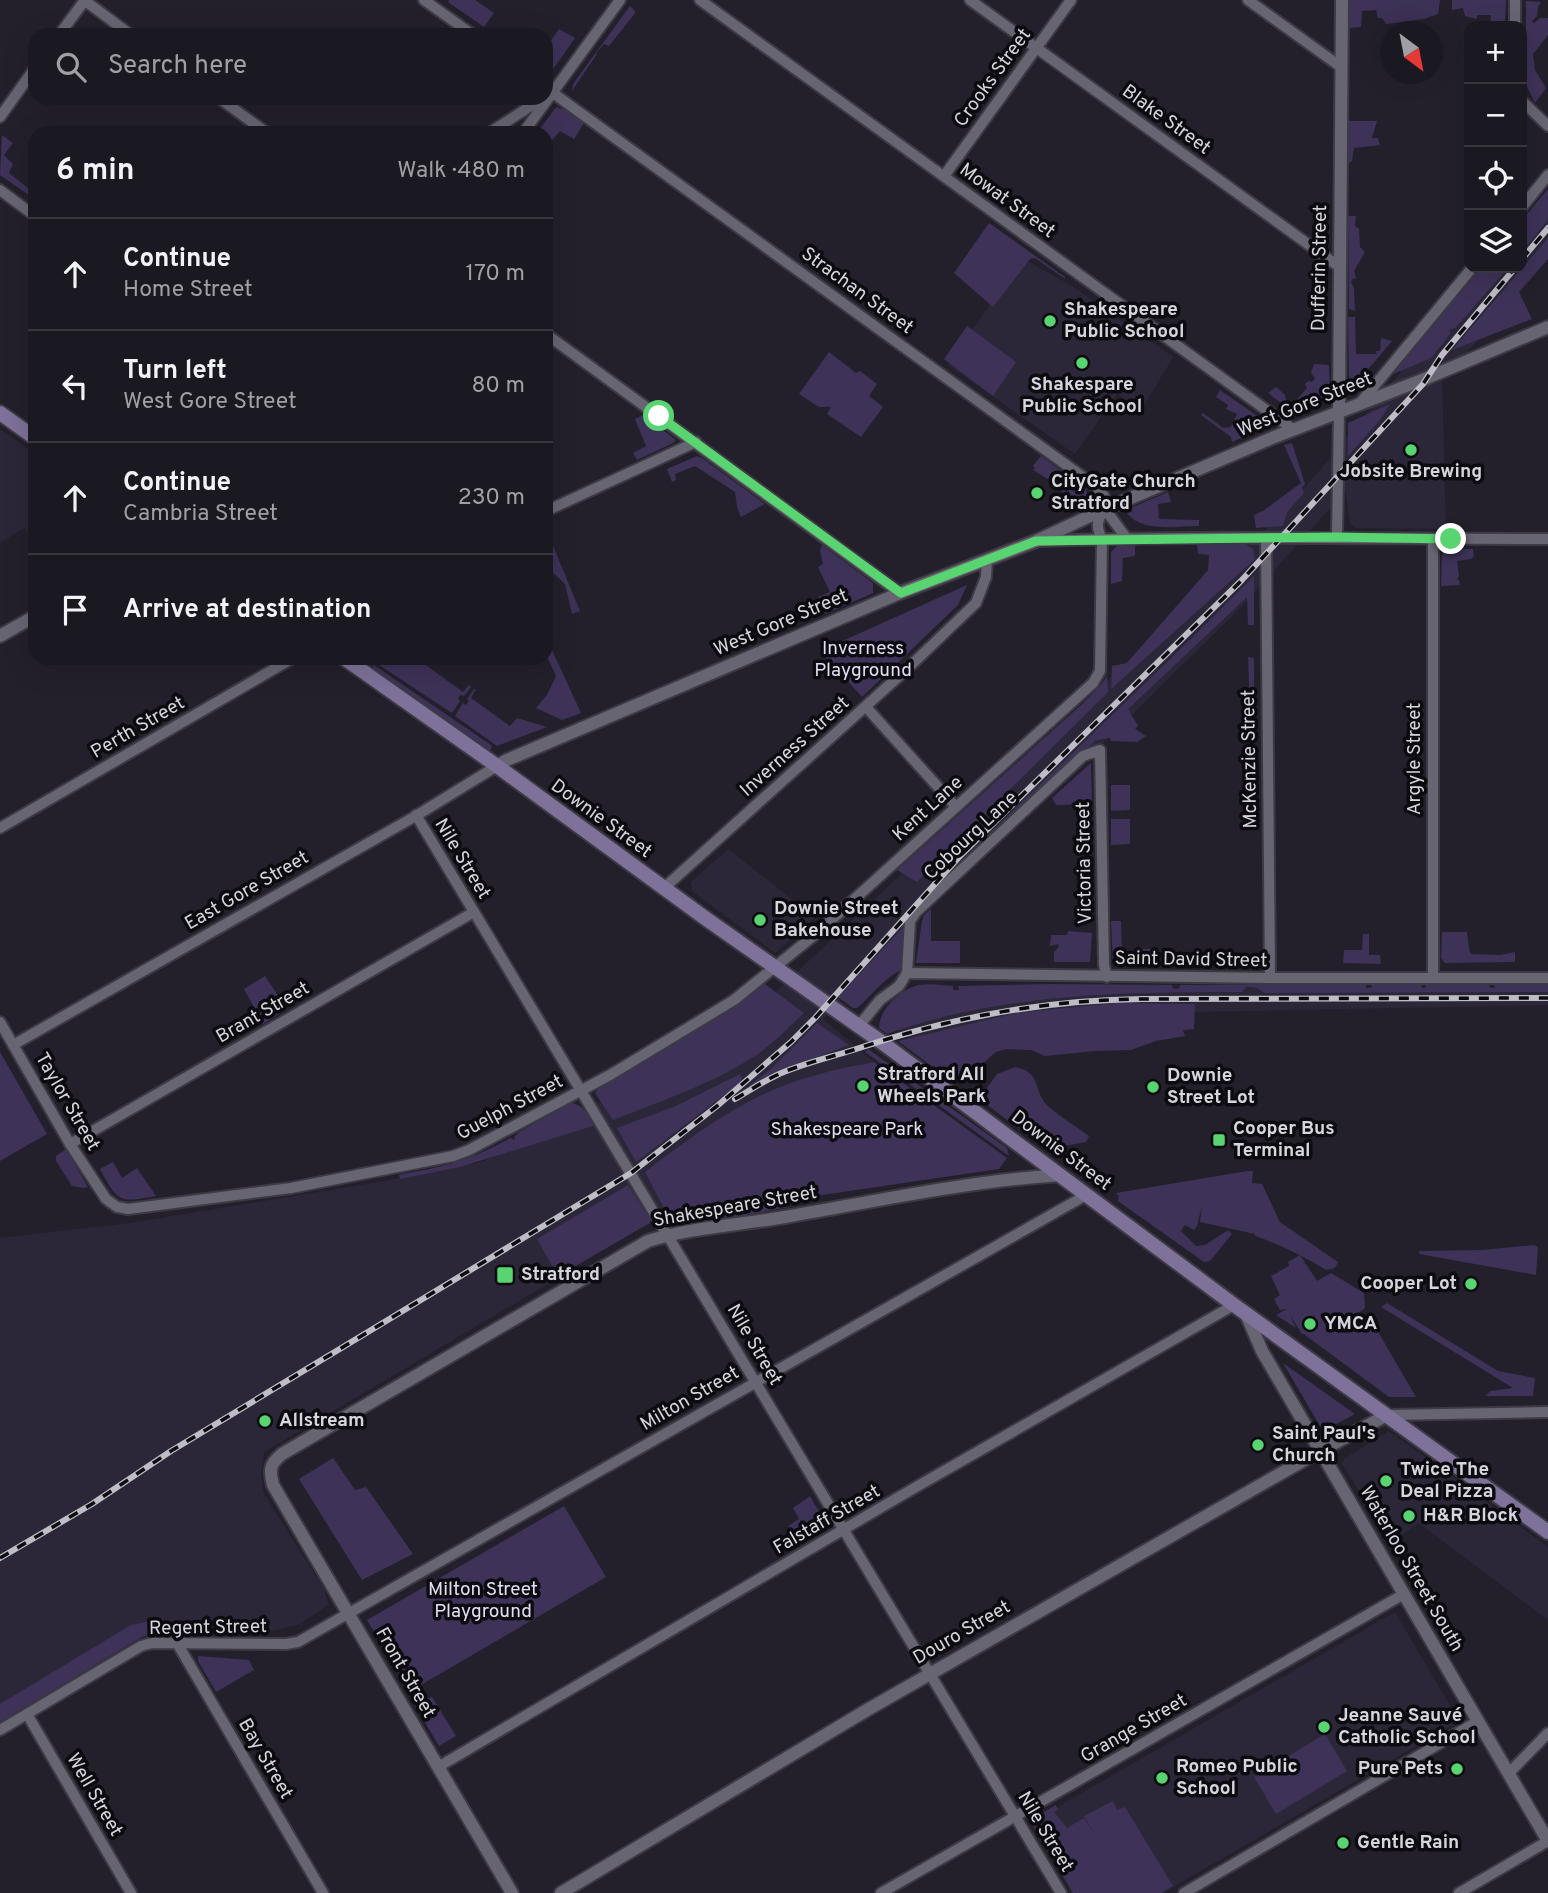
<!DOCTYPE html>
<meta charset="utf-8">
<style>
body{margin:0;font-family:Overpass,sans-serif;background:#232129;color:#f1f3f6}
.controls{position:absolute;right:21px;top:21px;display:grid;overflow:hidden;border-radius:14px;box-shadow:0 7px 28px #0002}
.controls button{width:63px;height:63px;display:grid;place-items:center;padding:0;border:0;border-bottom:2px solid #38373e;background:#1a1820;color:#f1f3f6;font:35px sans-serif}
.compass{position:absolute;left:1380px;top:21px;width:63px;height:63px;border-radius:50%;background:#1a1820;box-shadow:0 7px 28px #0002;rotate:148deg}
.stop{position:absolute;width:21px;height:21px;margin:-16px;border:5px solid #58d570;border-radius:50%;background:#fff}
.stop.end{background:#58d570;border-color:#fff;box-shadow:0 2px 7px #0008}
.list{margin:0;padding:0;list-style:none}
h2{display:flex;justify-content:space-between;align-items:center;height:91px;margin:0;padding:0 28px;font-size:30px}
h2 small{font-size:23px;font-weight:400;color:#9fa0a5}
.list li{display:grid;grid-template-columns:46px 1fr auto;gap:21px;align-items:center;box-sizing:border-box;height:112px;padding:0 28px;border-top:2px solid #38373e}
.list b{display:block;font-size:26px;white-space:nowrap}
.list p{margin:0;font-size:23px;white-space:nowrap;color:#9fa0a5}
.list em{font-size:23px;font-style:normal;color:#9fa0a5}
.icon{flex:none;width:38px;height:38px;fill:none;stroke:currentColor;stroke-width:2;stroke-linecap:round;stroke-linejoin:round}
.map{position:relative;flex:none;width:1548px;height:1893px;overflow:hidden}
.search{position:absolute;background:#1a1820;box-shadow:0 7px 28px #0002;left:28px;top:28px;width:525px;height:77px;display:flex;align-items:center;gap:18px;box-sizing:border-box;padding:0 24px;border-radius:21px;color:#9fa0a5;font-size:26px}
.panel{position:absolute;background:#1a1820;box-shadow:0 7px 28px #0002;left:28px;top:126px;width:525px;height:539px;border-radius:21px}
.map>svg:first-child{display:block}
</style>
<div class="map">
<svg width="1548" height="1893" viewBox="0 0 1548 1893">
<rect width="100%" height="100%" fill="#23202b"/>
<g fill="#2c2738">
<path d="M1548,192V259L1442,382L1446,529L1356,528L1350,523L1346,491L1239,609L1115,732L906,926L823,1019L874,1062L814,1075L645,1172L672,1217L647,1222L551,1282L264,1452L261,1475L264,1494L324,1589L328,1605L298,1625L262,1633L175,1623H153L0,1714V1238L130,1223L367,1184L482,1162L601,1102L746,1020L1126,663L1228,553L1244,551L1270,526L1327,462L1486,268H1522V224Z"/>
<path d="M1022,258L1072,286L1173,357L1142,409L1117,394L1075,454L948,365Z"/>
<path d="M0,429L35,454V545L24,528L0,543Z"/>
<path d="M728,849L815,917L775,953L692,891L691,882Z"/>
<path d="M1548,987V1005L1091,1014L927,1053L904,1033L888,1025L1086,988Z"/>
<path d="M1389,1431L1548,1547V1620L1419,1523L1391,1542L1342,1464L1344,1459Z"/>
<path d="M1395,1612L1459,1721L1163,1893H1072L1030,1823Z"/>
</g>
<g fill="#3e3258">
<path d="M449,0H475L494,13L484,27L448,2Z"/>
<path d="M1349,0H1440L1438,14L1424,19L1386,24L1382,18H1378L1376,10L1362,11L1361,27L1348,28Z"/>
<path d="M1452,0H1506L1505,26H1490L1491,15H1477V19L1465,16L1463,8L1452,10Z"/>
<path d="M1526,1L1541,2L1538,7L1537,16L1532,21L1534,23L1540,18H1548V35L1533,54L1535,70L1546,88L1535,103L1526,84Z"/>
<path d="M630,6L636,12L609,46L604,44L596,53L597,54L572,91L573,84Z"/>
<path d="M559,29L575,38L554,68L548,72L546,71V48Z"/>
<path d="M556,107L568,111L584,123L574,139L560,131L546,147V133H537Z"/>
<path d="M1348,121H1377L1372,138H1378L1380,145L1354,148L1352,161L1348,164Z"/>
<path d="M2,135L13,143L4,155L13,164L9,173L28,188L32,182L35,185L33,198L0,175Z"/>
<path d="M1548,189V220L1522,252V220Z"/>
<path d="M1348,216H1356L1355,226L1359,229L1360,247L1365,252L1354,271L1356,279L1353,278L1351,282L1354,288L1355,311L1349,309Z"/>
<path d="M989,223L1065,277V279L1035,258L1030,259L993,307L954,273Z"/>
<path d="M1548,238V259L1519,292L1532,319L1452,350Z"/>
<path d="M1481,268H1508L1455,328L1449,330L1451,333L1431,358L1391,375Z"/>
<path d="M1348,317H1355L1356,354H1377L1376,351H1380L1381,338L1392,341L1358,381L1353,382L1349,379Z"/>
<path d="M967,326L1016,362L993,396L944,359Z"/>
<path d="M829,352L856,373L860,371L877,384L869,396L883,407L861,437L827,414L831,407H819L799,394Z"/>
<path d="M1314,364L1329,365L1330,393L1327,401L1296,414L1268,393L1276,387L1285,395L1286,400L1294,403L1307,388L1305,384L1308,381L1312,382L1315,378L1311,373Z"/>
<path d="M1220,390L1263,420L1264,427L1261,430L1232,442L1231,437L1201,415L1203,413L1223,428L1231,427L1237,414L1226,409L1228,405L1216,397Z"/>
<path d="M1390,404L1380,420L1348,456V423Z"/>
<path d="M643,415L676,440L673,443L637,460L633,453L646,446L635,419Z"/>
<path d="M1292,443L1305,484L1302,488L1304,493L1287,512L1283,526L1256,528L1254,515L1263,511L1301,483L1284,445Z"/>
<path d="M697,456L702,458L765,504L741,517L737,507L735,492L695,466L675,474L676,480L672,482L667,469Z"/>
<path d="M1041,456L1086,489L1089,501L1077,507L1063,493L1059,483H1054L1033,470L1035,468L1033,466Z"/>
<path d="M1168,492L1171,502L1158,504L1159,519L1199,520V526C1177,526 1142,533 1127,513L1131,508Z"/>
<path d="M549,536L580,611L572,614L565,584L546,566V537Z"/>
<path d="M1135,544V556L1123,558L1122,581L1111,584V552L1118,545Z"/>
<path d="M1197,544H1245L1253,549L1255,559L1111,689L1112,666L1127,663L1208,570L1209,555L1198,554Z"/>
<path d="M822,545L873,583V593L825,614L818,597L830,592L818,567L823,564L820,551Z"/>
<path d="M1446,549H1473L1474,556L1471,559L1457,561L1459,576L1457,579L1459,580L1460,585L1441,586L1442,552Z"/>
<path d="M1254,576V625H1248L1247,597L1128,709L1138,726L1135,729L1146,736L1137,742L1111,741L1110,738L1096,740L964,862L972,850L1194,636Z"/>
<path d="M967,585L958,605L862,697L820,651Z"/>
<path d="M546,637L581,713L562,720L536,708L547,695L556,676L546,654Z"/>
<path d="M1248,657L1254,658V738H1243L1241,716L1244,709L1250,707Z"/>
<path d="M375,658H416L463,692L469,685L471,687L464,696L460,695L458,699L460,701L452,713L373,661Z"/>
<path d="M371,663L488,743L492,746L490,752L376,672Z"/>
<path d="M1107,676L1108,692L917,882L897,870L1081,705L1100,686Z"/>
<path d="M474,689H476L471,698L510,726L517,718L547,727L497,746L455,716L463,703L466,705L469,701L467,699Z"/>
<path d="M1091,763L1092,804L1056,805L1052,798Z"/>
<path d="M1111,785H1130V810L1111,811Z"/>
<path d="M1111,819H1130V844L1111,845Z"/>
<path d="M931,909V941H960V963H916L922,921L924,915Z"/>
<path d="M1111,921H1121L1122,953L1138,954L1139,949H1151V963L1119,964L1113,962Z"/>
<path d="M906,924L902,943L903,969C880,981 875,993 857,1008H853L838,997Z"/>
<path d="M1068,931L1092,933L1090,962H1054V952L1058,948L1059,944L1050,946L1051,935H1067Z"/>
<path d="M1442,932H1467L1469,949L1471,954L1500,955L1515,952V962L1445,963L1441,958Z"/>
<path d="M1363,934H1369V955H1380L1381,964L1343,963L1344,950H1362Z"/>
<path d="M265,976L287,1009L263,1024L244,989Z"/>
<path d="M762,982L804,1013C788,1028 773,1044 755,1056C712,1084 661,1101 613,1120L595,1093L600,1087L738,1004Z"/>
<path d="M1048,984L1172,985L1173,989H1179L1180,985L1366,984V988H1372L1371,984H1421L1422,988H1425L1426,984H1489L1490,988H1495L1494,985L1548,984V992L1274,993H1264L1258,988L1246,987L1242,992C1123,992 1001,993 887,1034L879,1028C879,1009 901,989 919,985C930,983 942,985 953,986V990H959L958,986Z"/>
<path d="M1116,1003L1195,1004L1194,1029L1183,1030L1185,1036L1156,1041L1131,1050L1095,1051L1045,1056L1031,1050L1006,1049L996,1052L977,1068L970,1079L952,1081L898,1041L1016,1013Z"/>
<path d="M817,1023L849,1045L772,1074L749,1089L750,1085L771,1069Z"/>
<path d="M868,1049L1007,1148L1009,1156L865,1052Z"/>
<path d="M0,1052L47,1134L0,1161Z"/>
<path d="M874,1062L1007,1158L999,1169L788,1200L789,1207L741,1216L676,1221L681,1216L672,1217L669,1212L667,1214L645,1172C697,1132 751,1092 816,1075C835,1069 855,1066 874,1062Z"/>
<path d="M1015,1067C1043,1072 1032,1091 1048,1106C1060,1117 1076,1126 1089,1136L1086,1142L1064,1146L1056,1152L1048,1145L1046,1149L979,1099L997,1074Z"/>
<path d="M740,1074L743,1081L636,1162L617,1128L676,1106Z"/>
<path d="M571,1103C582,1104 591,1116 593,1126L460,1167L400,1179L399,1175L402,1174C444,1167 474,1159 510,1138L515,1140L514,1137L519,1132Z"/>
<path d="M66,1149L88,1187L83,1188L72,1186L56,1161V1156Z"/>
<path d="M113,1162L122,1178L137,1168L156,1196C118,1203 118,1202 100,1169Z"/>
<path d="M1247,1171H1253L1252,1183L1262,1184L1280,1222L1338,1262L1335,1268L1326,1270C1303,1256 1281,1245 1255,1236V1234L1200,1222L1202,1205L1197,1226L1194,1230L1185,1225L1181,1231L1196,1246L1205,1245L1228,1230L1232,1234L1210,1261L1204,1262L1118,1201L1119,1196L1116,1193Z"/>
<path d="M628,1185L650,1219V1223L558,1276L537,1239Z"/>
<path d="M1534,1245L1538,1247L1536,1275L1419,1254V1251L1482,1250Z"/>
<path d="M1300,1255L1317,1281L1331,1273L1364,1293L1365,1308L1359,1313L1362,1317L1364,1315L1374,1318L1376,1321L1374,1325L1416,1397H1389L1305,1335L1306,1334H1302L1290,1315L1296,1328L1276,1315L1287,1309L1280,1310L1274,1299L1280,1295L1271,1276L1289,1266L1288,1262Z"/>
<path d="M1387,1303L1498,1371L1535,1378L1533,1396H1486L1490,1391L1513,1388L1381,1307Z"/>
<path d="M1283,1363L1355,1414L1323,1431Z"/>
<path d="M333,1458L355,1490L366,1487L413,1554L362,1580L299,1479Z"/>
<path d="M810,1496L825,1522L796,1538L788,1526L799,1519L793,1508Z"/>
<path d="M564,1506L606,1577L409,1692L367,1620Z"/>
<path d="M161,1619L172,1625L175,1632H156L140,1638L0,1722V1704L131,1625Z"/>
<path d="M198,1656L249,1660L254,1670L216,1692L198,1661Z"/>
<path d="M432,1697L456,1736L439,1746L414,1704Z"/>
<path d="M1325,1734L1347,1771L1276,1814L1254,1777Z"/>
<path d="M1113,1801L1117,1810L1125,1807L1173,1886L1161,1893H1073L1031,1820L1056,1805L1058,1810L1054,1812L1067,1828L1084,1818L1095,1835L1084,1816Z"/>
</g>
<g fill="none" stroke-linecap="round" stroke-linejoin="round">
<defs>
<g id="minor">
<path d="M84,0L131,35"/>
<path d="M424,0L473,35"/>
<path d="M700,0L1294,430"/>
<path d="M970,0L1341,268"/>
<path d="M1248,0L1341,67"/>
<path d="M1515,0V26"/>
<path d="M59,35L85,0"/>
<path d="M546,88L1094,485L1104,496L1105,509L1127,539"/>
<path d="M219,98L267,133"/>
<path d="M1522,101L1548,126"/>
<path d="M0,117L35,68"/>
<path d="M489,133L543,98"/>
<path d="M523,133L620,0"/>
<path d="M944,176L1071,0"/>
<path d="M0,190L35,216"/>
<path d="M1522,207L1548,175"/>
<path d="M546,334L900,593"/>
<path d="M1361,402L1472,268"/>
<path d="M546,511L696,442"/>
<path d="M1337,537L1339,411"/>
<path d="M1266,539L1270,978"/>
<path d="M1433,539V978"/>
<path d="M1039,541C1209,535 1378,539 1548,539"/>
<path d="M866,707L956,807"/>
<path d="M416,815L1061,1893"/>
<path d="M0,828L293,658"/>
<path d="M664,888L908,668L976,603L986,577L987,560"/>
<path d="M907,973L910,921L916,912L1083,756L1100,750L1104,965L1107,977"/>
<path d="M0,1022L70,1144L106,1199L117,1207L128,1209L291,1188L453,1156L469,1150L610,1075L734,1000L817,933L1093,683L1100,671L1102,540C1096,526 1096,521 1105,509"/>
<path d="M858,1027L880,1000L899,986L907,973L1270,978H1548"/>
<path d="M13,1045L414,817L497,766"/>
<path d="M70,1144L474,912"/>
<path d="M1387,1415L1548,1412"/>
<path d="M177,1643L323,1893"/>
<path d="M27,1714L131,1893"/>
<path d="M0,1730L141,1646L152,1643L286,1644L298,1642L1088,1194"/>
<path d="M438,1767L916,1487L1234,1305"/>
<path d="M1509,1773L1548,1733"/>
<path d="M881,1893L1404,1594"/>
<path d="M1184,1893L1478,1721"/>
<path d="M1459,1893L1548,1841"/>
</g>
<g id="tertiary">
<path d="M1339,411L1342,0"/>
<path d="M0,636L35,616"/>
<path d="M497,766L507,760L900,593L1036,541L1105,509L1272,438L1427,378L1548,327"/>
<path d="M1246,1314L1262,1351L1548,1841"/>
<path d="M512,1893L273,1485C269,1469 270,1464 282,1454L648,1241C693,1227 740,1225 785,1217C876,1201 969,1181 1061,1175"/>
<path d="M561,1893L867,1710L1320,1451L1387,1415"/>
</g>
<g id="secondary">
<path d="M0,413L35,438"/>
<path d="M344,658L497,766L705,918L880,1041L1234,1305L1548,1532"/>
</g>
</defs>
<use href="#minor" stroke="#3d3a44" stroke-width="14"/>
<use href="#tertiary" stroke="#3d3a44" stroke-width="16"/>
<use href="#secondary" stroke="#3d3a44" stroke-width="18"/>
<use href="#minor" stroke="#686573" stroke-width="10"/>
<use href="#tertiary" stroke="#686573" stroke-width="12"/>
<use href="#secondary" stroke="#7e719a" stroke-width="14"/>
<defs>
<g id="rail">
<path d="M1522,259L1548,228"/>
<path d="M735,1099C749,1091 762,1082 777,1075C801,1064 828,1058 853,1050C948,1018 1042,1000 1142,999L1548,998"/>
<path d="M0,1558L92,1504L171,1451L631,1173L717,1106L791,1042L815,1018L960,856L1241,581L1423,384L1442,355L1515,268"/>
</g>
</defs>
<use href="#rail" stroke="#bebcc5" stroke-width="6"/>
<use href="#rail" stroke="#0c0b10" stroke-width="3.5" stroke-dasharray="10" stroke-linecap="butt"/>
</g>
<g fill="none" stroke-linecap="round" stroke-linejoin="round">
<path stroke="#58d570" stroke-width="9" d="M659,416L901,593L1036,541L1334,537L1451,539"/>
</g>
<g fill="#58d570" stroke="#0c0b10" stroke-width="2.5">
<circle cx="1050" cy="321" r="7"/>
<circle cx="1082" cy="363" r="7"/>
<circle cx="1411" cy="450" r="7"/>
<circle cx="1037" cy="493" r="7"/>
<circle cx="760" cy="920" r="7"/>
<circle cx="863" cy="1086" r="7"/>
<circle cx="1153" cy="1087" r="7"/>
<rect x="1212" y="1133" width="14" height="14" rx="3.5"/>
<rect x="496" y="1266" width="18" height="18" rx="3.5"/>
<circle cx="1471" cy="1284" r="7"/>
<circle cx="1310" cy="1324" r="7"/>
<circle cx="265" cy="1421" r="7"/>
<circle cx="1258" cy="1445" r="7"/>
<circle cx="1386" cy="1481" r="7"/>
<circle cx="1409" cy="1516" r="7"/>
<circle cx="1324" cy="1727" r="7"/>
<circle cx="1457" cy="1769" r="7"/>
<circle cx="1162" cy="1778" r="7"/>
<circle cx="1343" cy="1843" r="7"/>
</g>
<g text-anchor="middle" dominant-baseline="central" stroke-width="7" stroke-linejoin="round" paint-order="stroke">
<g font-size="19" fill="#d6d4dc" stroke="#0c0b10">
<text transform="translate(993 78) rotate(-54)">Crooks Street</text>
<text transform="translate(1166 120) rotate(36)">Blake Street</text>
<text transform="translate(1007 201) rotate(36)">Mowat Street</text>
<text transform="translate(1320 268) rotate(-89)">Dufferin Street</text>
<text transform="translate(857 291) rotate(36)">Strachan Street</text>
<text transform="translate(1305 405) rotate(-22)">West Gore Street</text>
<text transform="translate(781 623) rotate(-23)">West Gore Street</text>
<text transform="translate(138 728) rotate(-30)">Perth Street</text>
<text transform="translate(795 747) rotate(-42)">Inverness Street</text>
<text transform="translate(1250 759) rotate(-91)">McKenzie Street</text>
<text transform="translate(1415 759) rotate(-90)">Argyle Street</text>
<text transform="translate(928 809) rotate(-42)">Kent Lane</text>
<text transform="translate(601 819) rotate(36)">Downie Street</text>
<text transform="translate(971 836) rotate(-43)">Cobourg Lane</text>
<text transform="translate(462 859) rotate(59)">Nile Street</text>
<text transform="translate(1085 863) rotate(-91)">Victoria Street</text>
<text transform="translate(247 891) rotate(-30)">East Gore Street</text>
<text transform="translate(1191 960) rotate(1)">Saint David Street</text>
<text transform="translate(263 1013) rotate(-30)">Brant Street</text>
<text transform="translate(67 1102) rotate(60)">Taylor Street</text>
<text transform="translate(510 1108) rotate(-28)">Guelph Street</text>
<text transform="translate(1061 1151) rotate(37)">Downie Street</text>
<text transform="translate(735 1207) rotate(-10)">Shakespeare Street</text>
<text transform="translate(754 1345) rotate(60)">Nile Street</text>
<text transform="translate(690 1399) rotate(-30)">Milton Street</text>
<text transform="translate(827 1520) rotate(-30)">Falstaff Street</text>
<text transform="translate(1411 1569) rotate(60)">Waterloo Street South</text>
<text transform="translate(208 1628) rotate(-1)">Regent Street</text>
<text transform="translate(962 1633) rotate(-30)">Douro Street</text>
<text transform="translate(405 1673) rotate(60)">Front Street</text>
<text transform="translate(1134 1729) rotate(-30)">Grange Street</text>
<text transform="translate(265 1759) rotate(60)">Bay Street</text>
<text transform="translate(94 1795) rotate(60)">Well Street</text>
<text transform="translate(1045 1832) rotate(59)">Nile Street</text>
</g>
<g font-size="19" font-weight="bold" fill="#d6d4dc" stroke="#0c0b10" text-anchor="start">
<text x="1064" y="310">Shakespeare<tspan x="1064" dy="22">Public School</tspan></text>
<text x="1082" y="385" text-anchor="middle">Shakespare<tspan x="1082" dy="22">Public School</tspan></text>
<text x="1411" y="472" text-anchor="middle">Jobsite Brewing</text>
<text x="1051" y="482">CityGate Church<tspan x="1051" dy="22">Stratford</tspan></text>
<text x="774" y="909">Downie Street<tspan x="774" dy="22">Bakehouse</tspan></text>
<text x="877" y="1075">Stratford All<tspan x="877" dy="22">Wheels Park</tspan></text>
<text x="1167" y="1076">Downie<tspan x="1167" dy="22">Street Lot</tspan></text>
<text x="1233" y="1129">Cooper Bus<tspan x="1233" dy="22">Terminal</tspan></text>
<text x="521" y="1275">Stratford</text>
<text x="1457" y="1284" text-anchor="end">Cooper Lot</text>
<text x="1324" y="1324">YMCA</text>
<text x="279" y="1421">Allstream</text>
<text x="1272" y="1434">Saint Paul's<tspan x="1272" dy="22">Church</tspan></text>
<text x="1400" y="1470">Twice The<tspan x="1400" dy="22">Deal Pizza</tspan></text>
<text x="1423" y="1516">H&amp;R Block</text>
<text x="1338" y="1716">Jeanne Sauvé<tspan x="1338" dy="22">Catholic School</tspan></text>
<text x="1176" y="1767">Romeo Public<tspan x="1176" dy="22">School</tspan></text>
<text x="1443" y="1769" text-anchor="end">Pure Pets</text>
<text x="1357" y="1843">Gentle Rain</text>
</g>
<g font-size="19" fill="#e2ddf1" stroke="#0c0b10">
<text x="863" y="649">Inverness<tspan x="863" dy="22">Playground</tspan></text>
<text x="847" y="1130">Shakespeare Park</text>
<text x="483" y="1590">Milton Street<tspan x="483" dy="22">Playground</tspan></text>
</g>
</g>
</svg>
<div class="controls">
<button>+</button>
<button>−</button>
<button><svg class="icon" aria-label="locate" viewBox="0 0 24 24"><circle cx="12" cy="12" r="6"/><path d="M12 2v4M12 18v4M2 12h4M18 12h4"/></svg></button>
<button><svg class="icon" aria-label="layers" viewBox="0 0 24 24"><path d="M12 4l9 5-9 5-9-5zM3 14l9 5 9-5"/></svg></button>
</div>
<svg class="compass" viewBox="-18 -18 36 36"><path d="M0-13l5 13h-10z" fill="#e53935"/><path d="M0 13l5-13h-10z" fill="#9fa0a5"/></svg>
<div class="stop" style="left:659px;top:416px"></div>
<div class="stop end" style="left:1451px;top:539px"></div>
<div class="search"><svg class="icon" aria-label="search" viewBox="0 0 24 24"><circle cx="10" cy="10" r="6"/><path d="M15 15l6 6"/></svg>Search here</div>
<section class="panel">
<h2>6 min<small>Walk · 480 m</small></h2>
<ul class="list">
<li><svg class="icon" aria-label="ahead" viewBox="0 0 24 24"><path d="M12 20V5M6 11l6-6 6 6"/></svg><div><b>Continue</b><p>Home Street</p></div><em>170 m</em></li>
<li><svg class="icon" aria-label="left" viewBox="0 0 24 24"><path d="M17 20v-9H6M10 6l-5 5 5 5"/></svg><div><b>Turn left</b><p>West Gore Street</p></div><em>80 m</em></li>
<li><svg class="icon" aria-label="ahead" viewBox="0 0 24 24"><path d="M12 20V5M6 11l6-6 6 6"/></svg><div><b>Continue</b><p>Cambria Street</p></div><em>230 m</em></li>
<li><svg class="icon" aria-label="arrive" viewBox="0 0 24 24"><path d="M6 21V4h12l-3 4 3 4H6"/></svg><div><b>Arrive at destination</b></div></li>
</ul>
</section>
</div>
